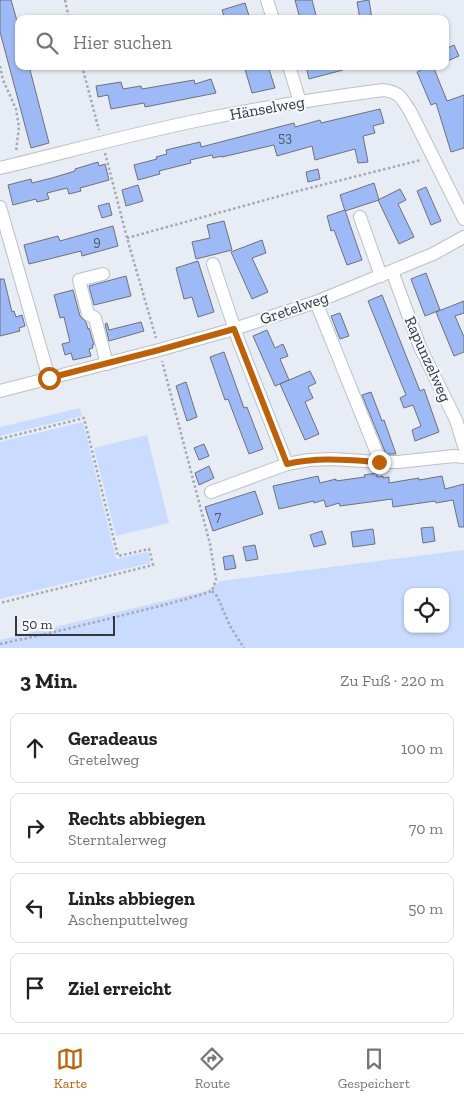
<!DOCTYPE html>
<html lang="de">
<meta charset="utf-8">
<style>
body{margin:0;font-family:"Zilla Slab",serif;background:#f6f6f6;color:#222}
.controls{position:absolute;right:15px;bottom:15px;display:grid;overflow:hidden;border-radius:10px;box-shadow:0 1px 4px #0004}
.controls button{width:45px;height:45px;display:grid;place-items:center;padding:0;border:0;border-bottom:1px solid #e0e0e0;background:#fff;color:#222;font:25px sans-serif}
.scale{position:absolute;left:15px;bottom:12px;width:100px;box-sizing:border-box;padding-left:5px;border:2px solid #35373a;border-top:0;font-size:14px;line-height:18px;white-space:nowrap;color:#35373a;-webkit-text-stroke:4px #f6f9fe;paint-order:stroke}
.stop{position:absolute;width:15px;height:15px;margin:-11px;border:4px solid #bc6109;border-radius:50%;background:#fff}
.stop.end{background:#bc6109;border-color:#fff;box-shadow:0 1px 5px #0008}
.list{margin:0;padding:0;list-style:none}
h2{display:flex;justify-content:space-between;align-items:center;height:65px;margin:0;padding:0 20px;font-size:21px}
h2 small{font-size:16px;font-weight:400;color:#767676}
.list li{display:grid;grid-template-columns:32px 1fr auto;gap:15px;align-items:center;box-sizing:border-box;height:70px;margin:0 10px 10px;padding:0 10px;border:1px solid #e0e0e0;border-radius:10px}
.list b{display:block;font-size:19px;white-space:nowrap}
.list p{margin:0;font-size:16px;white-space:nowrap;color:#767676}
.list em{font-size:16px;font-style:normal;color:#767676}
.icon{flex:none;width:28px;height:28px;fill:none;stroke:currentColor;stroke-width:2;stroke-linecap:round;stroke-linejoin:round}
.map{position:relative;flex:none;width:464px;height:648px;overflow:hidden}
.search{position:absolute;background:#fff;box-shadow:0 1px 4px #0004;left:15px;right:15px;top:15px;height:55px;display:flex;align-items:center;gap:12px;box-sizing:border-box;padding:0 18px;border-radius:10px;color:#767676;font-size:19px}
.sheet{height:385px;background:#fff}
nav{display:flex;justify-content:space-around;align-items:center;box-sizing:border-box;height:70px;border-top:1px solid #e0e0e0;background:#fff;font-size:14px;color:#767676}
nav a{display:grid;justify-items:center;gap:2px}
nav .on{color:#bc6109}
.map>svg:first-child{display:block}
</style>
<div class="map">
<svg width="464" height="648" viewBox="0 0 464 648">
<rect width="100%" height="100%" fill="#e7ecf5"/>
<g fill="#c9dbfe" fill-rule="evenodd">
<path d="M80,408L82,416L0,436V427Z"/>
<path d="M83,422L116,559L148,552L150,563L0,599V442Z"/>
<path d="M147,435L169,523L116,536L94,448Z"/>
<path d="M464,550V648H0V640L206,591L220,581ZM408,592H445V629H408Z"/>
</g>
<g fill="#9ebaf6" stroke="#6e7179">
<path d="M0,0H11L19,28V66H29L49,143L31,148L0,32Z"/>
<path d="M295,0H312L317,19H300Z"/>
<path d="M369,0L372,19H360L357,2Z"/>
<path d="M245,3L250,19H225L222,10Z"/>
<path d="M454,45L459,56L445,62V49Z"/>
<path d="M244,66H268L275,88L252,93Z"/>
<path d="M306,66H343V70L309,79Z"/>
<path d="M429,66H433L447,101L464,95V148L451,152L436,103L431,105L417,72Z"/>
<path d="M211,79L216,93L145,107L144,103L111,109L108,95L98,97L96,86L121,82L123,89L141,86L142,89L194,80L195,84Z"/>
<path d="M380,109L384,123L373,126L375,133L363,136L368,162L358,163L355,149L315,160L312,146L277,156L274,145L222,157V156L213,158L212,155L190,160L191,163L159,171L160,174L138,180L134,165L157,159L156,157L167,154L166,150L200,142L201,147L294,123L295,127L320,120L321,123Z"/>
<path d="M98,162L99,166L105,164L109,180L80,188L81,191L69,194L67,188L47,193L49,199L37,202L36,199L13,205L8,185L31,179L32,183L52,178L75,171V169Z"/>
<path d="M318,169L320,179L308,182L306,172Z"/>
<path d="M374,183L379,200L345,211L340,195Z"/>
<path d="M138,185L143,201L126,206L122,190Z"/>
<path d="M426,187L441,221L431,225L417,191Z"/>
<path d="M400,189L406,200L398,204L414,237L399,244L378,200Z"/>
<path d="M109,203L112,215L102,218L98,206Z"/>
<path d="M345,210L362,260L347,265L334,230L331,231L327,216Z"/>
<path d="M224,221L232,250L196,259L192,242L210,238L207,225Z"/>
<path d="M113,226L118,246L82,256L81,251L29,264L24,245L58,236L60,241Z"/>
<path d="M262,240L266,253L252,258L268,292L252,299L231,252Z"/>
<path d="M198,261L214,312L198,317L192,297L184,299L176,268Z"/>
<path d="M426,273L440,310L425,316L411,279Z"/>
<path d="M126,276L131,296L94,305L89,286Z"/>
<path d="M0,279H4L12,312L14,311L16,317L22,315L25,326L19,328L20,331L0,336Z"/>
<path d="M73,290L80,316L86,322L88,329L89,328L94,345H92L93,348L89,349L91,356L73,360L71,353L65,355L62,344L70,342L64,317L60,318L54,295Z"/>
<path d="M382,295L420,391L424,389L439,432L415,441L412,430L421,426L413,405L404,408L400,398L406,395L368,301Z"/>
<path d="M464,301V313L455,316L464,337V352L454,356L436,312Z"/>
<path d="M340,313L349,336L340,339L331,316Z"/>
<path d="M141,322L144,331L109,341L105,324L107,323L109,330Z"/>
<path d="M267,330L275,348L283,344L288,356L280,359L289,380L275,386L253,336Z"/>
<path d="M224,352L244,408L247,407L263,449L249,454L228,399L225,400L210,357Z"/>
<path d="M310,371L316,383L308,387L313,398L305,402L319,434L305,440L280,384Z"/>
<path d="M186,382L197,417L187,421L176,386Z"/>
<path d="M371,392L382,421L384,420L396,454H386L362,395Z"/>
<path d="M204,444L209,456L199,460L194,448Z"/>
<path d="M209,466L214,478L199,485L195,473Z"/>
<path d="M377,473V477L383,476V478L389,477V483L419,478V480L442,476L445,489L464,484V527H459L453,500L436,503L435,501L393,507L392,499L340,506L339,503L326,507L324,500L314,503V501L279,509L273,486L318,476L320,483L336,479V481L365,477L364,475Z"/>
<path d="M255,491L263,514L213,531L205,507Z"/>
<path d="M433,527L435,541L423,543L421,528Z"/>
<path d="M373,529L375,544L353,547L351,532Z"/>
<path d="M322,531L326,544L314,547L310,535Z"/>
<path d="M255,545L258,559L246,561L243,547Z"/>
<path d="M233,555L236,568L225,570L223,557Z"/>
</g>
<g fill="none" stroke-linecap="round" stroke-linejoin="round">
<defs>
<g id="minor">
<path d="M267,0L273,19"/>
<path d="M289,66L300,102"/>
<path d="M0,168C66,152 132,134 200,120C260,108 322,98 383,90C400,92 401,98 410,111L464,219"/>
<path d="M0,207L49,378"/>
<path d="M360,217L381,276"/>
<path d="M213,264L239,342L287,464"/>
<path d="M392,271L420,347L456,420L464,446"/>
<path d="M103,274L79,280L88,314L95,318L107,364"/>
<path d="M316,302L379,458V462"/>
<path d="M0,391L159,350L234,329L316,302L433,254L464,237"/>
<path d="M211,492L287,464L309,460L332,459L379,462H398L454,456L464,457"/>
</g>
</defs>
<use href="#minor" stroke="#bbc0c8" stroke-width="14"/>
<g stroke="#a5a9b0" stroke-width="2.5" stroke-dasharray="2.5 2.5" stroke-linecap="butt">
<path d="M65,0L69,19"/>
<path d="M0,66L3,80L16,109L19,127L16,151"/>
<path d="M82,66L99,130"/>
<path d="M105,153L127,238L156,338"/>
<path d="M127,238L298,191L421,160"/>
<path d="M0,439L84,418L118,556L149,549L153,565L0,603"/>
<path d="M212,591L217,596L230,626L244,648"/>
<path d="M0,644C38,636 75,627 112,618C146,609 180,602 212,591L216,580L210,544L162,361"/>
</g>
<use href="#minor" stroke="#fff" stroke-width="12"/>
</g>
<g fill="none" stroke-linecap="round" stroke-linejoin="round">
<path stroke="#bc6109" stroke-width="6" d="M49,378L159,350L234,329L287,464C318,457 348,460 379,462"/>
</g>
<g text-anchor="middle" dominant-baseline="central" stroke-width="4" stroke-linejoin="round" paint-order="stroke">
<g font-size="14" fill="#4f5869">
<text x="285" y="137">53</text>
<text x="97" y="241">9</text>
<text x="218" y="516">7</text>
</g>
<g font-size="16" fill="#35373a" stroke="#f6f9fe">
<text transform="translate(267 108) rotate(-10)">Hänselweg</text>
<text transform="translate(294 308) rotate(-19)">Gretelweg</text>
<text transform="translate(428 359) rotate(66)">Rapunzelweg</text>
</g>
</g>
</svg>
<div class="controls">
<button><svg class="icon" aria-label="locate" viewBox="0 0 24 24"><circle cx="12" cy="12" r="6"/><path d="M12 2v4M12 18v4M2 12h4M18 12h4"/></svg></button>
</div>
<div class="scale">50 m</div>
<div class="stop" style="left:49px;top:378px"></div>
<div class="stop end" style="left:379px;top:462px"></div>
<div class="search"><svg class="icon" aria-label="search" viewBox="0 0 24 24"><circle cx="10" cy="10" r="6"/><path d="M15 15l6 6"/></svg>Hier suchen</div>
</div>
<section class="sheet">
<h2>3 Min.<small>Zu Fuß · 220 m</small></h2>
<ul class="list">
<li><svg class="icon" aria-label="ahead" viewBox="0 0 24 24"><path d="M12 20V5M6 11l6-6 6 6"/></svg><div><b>Geradeaus</b><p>Gretelweg</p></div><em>100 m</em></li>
<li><svg class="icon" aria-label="right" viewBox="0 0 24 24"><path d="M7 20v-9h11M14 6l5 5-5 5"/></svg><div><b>Rechts abbiegen</b><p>Sterntalerweg</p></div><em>70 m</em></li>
<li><svg class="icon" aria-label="left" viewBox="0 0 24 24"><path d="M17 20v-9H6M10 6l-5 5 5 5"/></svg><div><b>Links abbiegen</b><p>Aschenputtelweg</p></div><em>50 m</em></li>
<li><svg class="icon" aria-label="arrive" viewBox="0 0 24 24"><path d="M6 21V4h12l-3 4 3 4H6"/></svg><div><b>Ziel erreicht</b></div></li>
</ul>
</section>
<nav>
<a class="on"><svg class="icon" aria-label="map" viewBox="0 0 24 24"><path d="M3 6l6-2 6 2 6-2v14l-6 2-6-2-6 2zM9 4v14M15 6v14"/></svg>Karte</a>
<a><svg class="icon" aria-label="directions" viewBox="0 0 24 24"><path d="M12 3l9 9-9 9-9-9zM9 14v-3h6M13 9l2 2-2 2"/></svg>Route</a>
<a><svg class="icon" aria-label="saved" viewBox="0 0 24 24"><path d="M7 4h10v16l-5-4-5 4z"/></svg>Gespeichert</a>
</nav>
